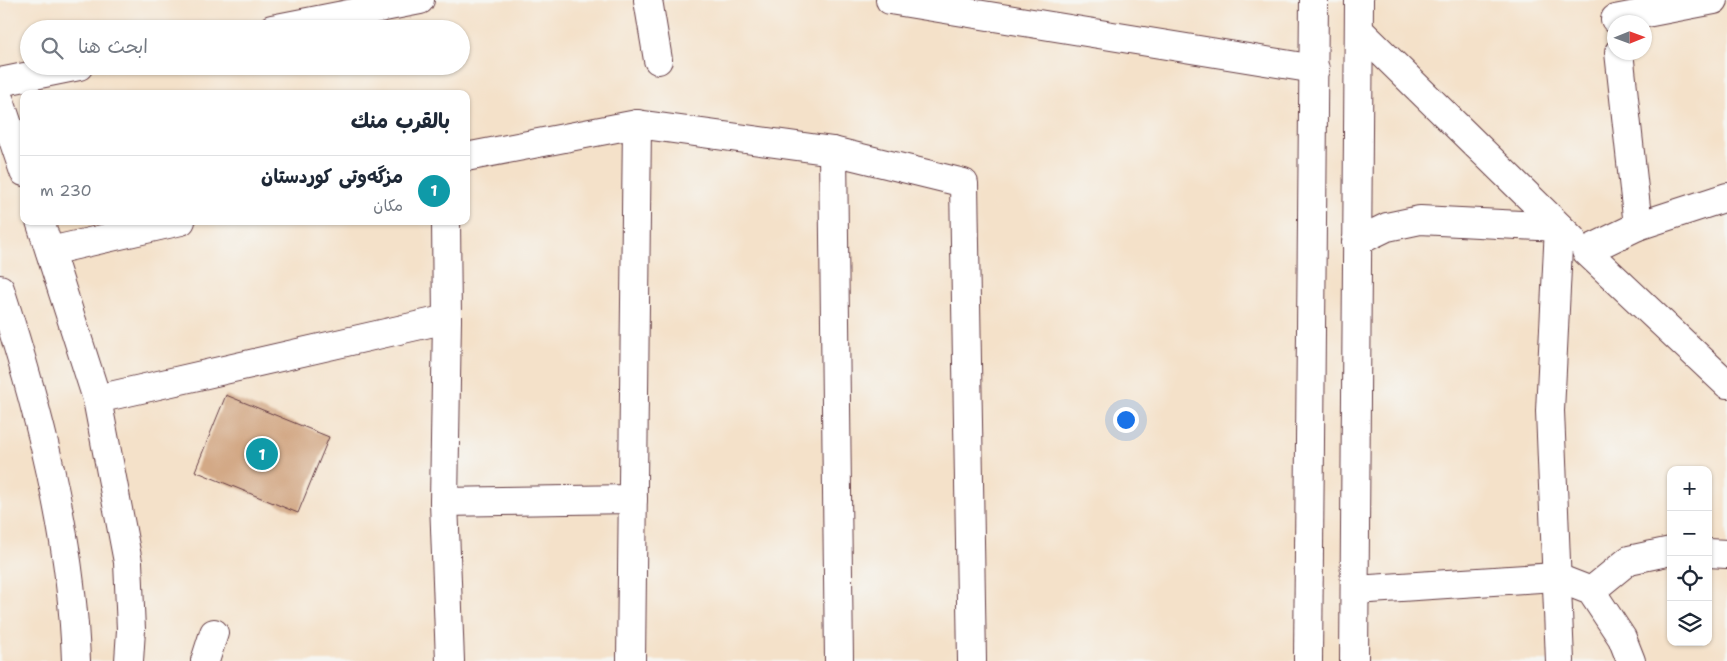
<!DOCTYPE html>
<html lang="ar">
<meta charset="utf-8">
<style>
body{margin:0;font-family:"Shantell Sans","Playpen Sans Arabic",sans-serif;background:#f2f2f3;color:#1f2937;direction:rtl}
.controls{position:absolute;right:15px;bottom:15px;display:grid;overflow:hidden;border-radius:10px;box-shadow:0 1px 4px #0004}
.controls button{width:45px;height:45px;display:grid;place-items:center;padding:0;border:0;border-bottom:1px solid #e0e1e3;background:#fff;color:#1f2937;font:25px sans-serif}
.compass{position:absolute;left:1607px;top:15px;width:45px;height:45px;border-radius:50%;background:#fff;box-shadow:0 1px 4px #0004;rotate:89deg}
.you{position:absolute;left:1125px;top:419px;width:18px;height:18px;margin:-12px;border:4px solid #fff;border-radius:50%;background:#1a73e8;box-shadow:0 0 0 8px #1a73e833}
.badge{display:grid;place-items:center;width:32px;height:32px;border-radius:50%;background:#7c3aed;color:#fff;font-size:16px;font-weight:700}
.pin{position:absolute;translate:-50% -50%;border:2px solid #fff;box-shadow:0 1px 5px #0006}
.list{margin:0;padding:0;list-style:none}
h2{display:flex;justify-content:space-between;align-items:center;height:65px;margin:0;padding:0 20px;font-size:21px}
h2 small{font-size:16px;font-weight:400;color:#747a83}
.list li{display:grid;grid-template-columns:32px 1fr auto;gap:15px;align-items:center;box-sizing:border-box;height:70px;padding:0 20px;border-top:1px solid #e0e1e3}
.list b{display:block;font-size:19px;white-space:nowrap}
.list p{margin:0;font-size:16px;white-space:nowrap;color:#747a83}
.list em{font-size:16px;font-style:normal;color:#747a83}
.icon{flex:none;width:28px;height:28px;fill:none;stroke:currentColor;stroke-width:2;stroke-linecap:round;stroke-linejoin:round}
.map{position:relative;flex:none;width:1727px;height:661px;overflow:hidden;direction:ltr}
.search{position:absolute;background:#fff;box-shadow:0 1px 4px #0004;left:20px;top:20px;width:450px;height:55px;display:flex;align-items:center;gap:12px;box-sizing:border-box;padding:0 18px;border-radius:28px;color:#747a83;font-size:19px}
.panel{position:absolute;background:#fff;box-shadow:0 1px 4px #0004;left:20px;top:90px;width:450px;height:135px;border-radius:10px;direction:rtl}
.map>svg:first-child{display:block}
</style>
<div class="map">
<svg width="1727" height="661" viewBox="0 0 1727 661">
<rect width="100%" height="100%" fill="#f6f6f2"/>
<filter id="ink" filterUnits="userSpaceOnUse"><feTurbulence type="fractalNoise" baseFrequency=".02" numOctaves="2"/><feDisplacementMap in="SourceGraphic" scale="10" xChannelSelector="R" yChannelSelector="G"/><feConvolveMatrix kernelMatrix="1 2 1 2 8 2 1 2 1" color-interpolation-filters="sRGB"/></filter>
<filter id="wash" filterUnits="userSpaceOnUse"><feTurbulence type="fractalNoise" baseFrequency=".0096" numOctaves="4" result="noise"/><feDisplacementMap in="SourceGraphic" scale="20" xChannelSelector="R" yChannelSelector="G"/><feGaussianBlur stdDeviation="1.12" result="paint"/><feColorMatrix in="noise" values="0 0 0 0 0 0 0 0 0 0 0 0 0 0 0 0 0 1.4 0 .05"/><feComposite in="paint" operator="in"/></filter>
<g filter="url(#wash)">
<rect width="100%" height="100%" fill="#f4e1c9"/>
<g id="blocks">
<path fill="#d3a986" d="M226,395L329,437L298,513L195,471Z"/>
</g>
</g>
<g filter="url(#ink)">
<use href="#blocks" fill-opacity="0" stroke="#643c43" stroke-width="1"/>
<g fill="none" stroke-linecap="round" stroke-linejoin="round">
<defs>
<g id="minor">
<path d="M648,0L658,60"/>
<path d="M890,0L1315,69"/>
<path d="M1615,19L1714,0"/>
<path d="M272,29L420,0"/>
<path d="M1360,31L1572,239"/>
<path d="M1619,52L1638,226L1586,251L1727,384"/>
<path d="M0,82L79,66"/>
<path d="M0,101L24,172"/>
<path d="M833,151L839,661"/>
<path d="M466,157L637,124L833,151L964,183L972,661"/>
<path d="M40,221L97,399L128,562L131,630L129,661"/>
<path d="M446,221L447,319L444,502L450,661"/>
<path d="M1638,226L1727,197"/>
<path d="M1559,227L1550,411L1560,661"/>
<path d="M1356,242L1387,227L1420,220L1559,227"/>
<path d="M50,251L181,221"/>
<path d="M0,289C38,407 72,536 76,661"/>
<path d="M97,399L447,319"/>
<path d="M444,502L633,499"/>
<path d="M1708,553L1727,554"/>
<path d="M1355,590L1555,577L1591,591L1622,638L1631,661"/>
<path d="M1591,591L1629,560L1671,551"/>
<path d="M205,661L214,633"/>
<path d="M631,661L637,124"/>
<path d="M1308,661L1314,0"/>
<path d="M1354,661L1359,0"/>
</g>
</defs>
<use href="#minor" stroke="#643c43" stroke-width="30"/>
<use href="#minor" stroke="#fff" stroke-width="28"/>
</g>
</g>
</svg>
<div class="controls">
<button>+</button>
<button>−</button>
<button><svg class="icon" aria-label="locate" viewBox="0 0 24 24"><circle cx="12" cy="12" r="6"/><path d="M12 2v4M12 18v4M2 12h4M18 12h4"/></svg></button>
<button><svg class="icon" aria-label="layers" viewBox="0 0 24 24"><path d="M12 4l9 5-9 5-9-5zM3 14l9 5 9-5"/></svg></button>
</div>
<svg class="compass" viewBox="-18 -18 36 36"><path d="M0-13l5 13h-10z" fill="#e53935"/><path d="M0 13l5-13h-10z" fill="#747a83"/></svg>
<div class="you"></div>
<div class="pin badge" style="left:262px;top:454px;background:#0f9aa8">1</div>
<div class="search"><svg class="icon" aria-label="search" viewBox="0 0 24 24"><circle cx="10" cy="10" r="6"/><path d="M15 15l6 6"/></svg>ابحث هنا</div>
<section class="panel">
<h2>بالقرب منك<small></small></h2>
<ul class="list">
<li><span class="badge" style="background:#0f9aa8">1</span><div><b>مزگەوتی کوردستان</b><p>مكان</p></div><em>230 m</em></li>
</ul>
</section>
</div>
